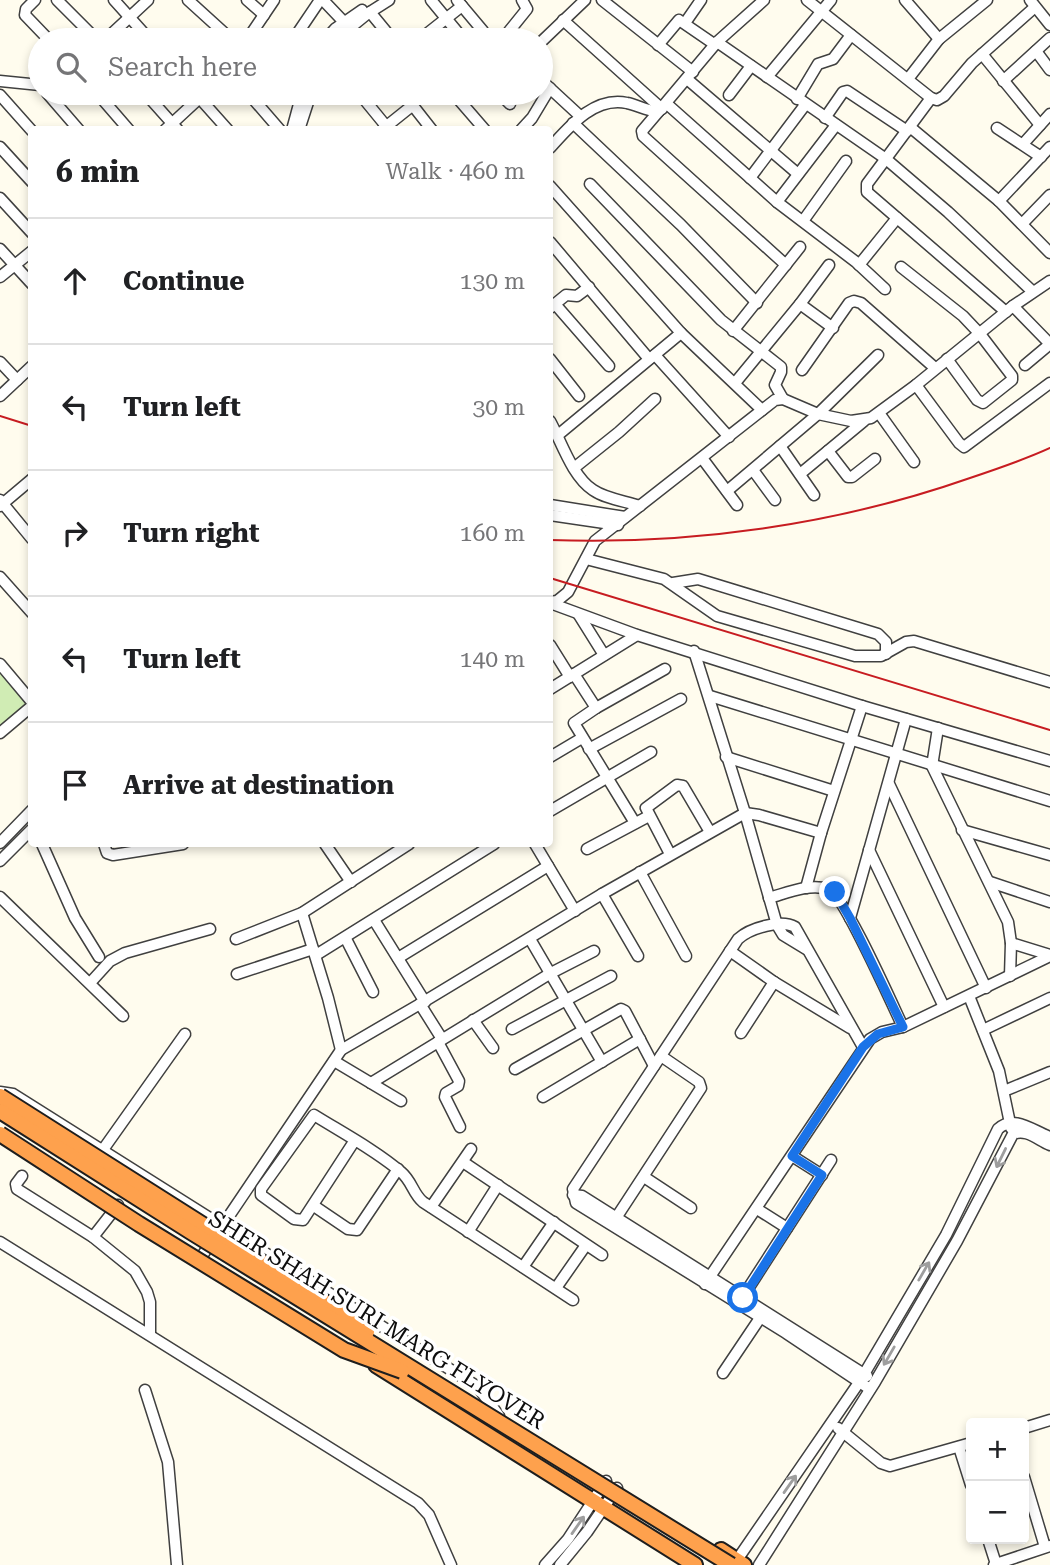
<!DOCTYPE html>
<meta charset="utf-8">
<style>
body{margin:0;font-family:"Roboto Serif",serif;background:#f6f6f6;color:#202124}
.controls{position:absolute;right:21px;bottom:21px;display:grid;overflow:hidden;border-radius:7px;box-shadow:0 4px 10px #0003}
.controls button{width:63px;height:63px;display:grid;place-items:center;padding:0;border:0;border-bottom:2px solid #e0e0e0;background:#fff;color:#202124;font:35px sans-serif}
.stop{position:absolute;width:21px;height:21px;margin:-16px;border:5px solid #1a73e8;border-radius:50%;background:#fff}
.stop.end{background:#1a73e8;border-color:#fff;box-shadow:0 2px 7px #0008}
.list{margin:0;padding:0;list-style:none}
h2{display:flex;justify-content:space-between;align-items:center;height:91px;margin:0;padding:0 28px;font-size:30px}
h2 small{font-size:23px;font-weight:400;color:#757577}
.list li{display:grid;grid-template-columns:46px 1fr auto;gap:21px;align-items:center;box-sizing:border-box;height:126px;padding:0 28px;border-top:2px solid #e0e0e0}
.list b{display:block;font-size:26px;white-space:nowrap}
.list em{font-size:23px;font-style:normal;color:#757577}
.icon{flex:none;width:38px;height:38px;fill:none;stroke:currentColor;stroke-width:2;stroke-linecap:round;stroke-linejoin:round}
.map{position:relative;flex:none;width:1050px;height:1565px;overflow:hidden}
.search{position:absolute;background:#fff;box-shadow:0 4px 10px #0003;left:28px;top:28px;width:525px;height:77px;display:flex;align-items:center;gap:18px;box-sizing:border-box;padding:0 24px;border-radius:38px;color:#757577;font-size:26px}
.panel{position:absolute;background:#fff;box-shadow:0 4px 10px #0003;left:28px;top:126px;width:525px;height:721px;border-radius:7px}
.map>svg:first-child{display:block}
</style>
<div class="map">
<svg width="1050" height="1565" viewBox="0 0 1050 1565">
<rect width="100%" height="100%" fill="#fffcee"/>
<path fill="#d0ecb4" d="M0,672L28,705L0,726Z"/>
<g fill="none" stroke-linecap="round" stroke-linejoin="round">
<defs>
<g id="minor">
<path d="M35,0L26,9L25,15L49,40"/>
<path d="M57,0L97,40"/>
<path d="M114,0L150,40"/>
<path d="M188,0L232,40"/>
<path d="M247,0L264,15"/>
<path d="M323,0L361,40"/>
<path d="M431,0L464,40"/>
<path d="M457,0L483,31L482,35L476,40"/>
<path d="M602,0L693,72"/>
<path d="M807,0L931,98L937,100L944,96L972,63L1035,7"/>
<path d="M905,0L939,39"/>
<path d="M1030,0L1050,25"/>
<path d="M370,12L393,40"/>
<path d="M563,20L662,109"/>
<path d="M685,23L701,0"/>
<path d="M105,40L148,0"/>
<path d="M247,40L274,0"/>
<path d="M293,40L320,0"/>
<path d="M325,40L336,28L362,10"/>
<path d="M335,40L367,14L389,0"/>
<path d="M419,40L462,6"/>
<path d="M502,40L527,9L522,0"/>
<path d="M541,42L585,0"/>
<path d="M717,42L886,159L948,212L1032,291"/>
<path d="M658,45L679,20L714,44"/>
<path d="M1036,51L1050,70"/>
<path d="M982,54L1040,125"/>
<path d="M767,77L831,0"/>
<path d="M687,79L798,174"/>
<path d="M908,79L939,39L987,0"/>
<path d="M541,80L580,116"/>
<path d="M0,81L40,85"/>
<path d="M1003,81L1050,38"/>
<path d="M47,93L79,130"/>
<path d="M97,93L129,130"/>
<path d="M145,93L178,130"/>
<path d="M195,93L228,130"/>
<path d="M248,93L280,130"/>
<path d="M359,93L386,126"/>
<path d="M403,93L432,130"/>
<path d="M453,93L485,130"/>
<path d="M499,93L510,104"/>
<path d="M0,95L32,131"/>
<path d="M729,95L751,66"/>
<path d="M931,98L867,184V192L1006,312"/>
<path d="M797,99L818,64L833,59L851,35"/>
<path d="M667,104L777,202L856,262L885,289"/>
<path d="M659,111L642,131L643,136L786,265"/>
<path d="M825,118L843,92L847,91L907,131"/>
<path d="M573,123L681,225L757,303"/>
<path d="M910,127L999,201L1050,253"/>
<path d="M997,128L1041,157"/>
<path d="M383,129L413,105"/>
<path d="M165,130L205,93"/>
<path d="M292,130L302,93"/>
<path d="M299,130L311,93"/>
<path d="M521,130L532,118L550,88"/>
<path d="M1023,144L1050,114"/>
<path d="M0,147L32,182"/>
<path d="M550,148C569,127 594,96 627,103C638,105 648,112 659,111L717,42L764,0"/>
<path d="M750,178L805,105"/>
<path d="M590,184L721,320L781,367V372L775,385L783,399"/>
<path d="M550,186L681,333L762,410"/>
<path d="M0,198L32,233"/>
<path d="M999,201L1050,147"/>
<path d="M777,202L836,125"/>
<path d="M803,221L846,161"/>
<path d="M1022,224L1050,195"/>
<path d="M550,242L649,359"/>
<path d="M0,249L32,284"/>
<path d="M859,265L897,218"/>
<path d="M901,267L963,316L980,334L1012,376V380L983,403L977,400L947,359"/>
<path d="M0,277L32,251"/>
<path d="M555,304L609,366"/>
<path d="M800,304L833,328"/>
<path d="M1013,306L1050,344"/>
<path d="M550,308L566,295L577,296L589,287"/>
<path d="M733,331L800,247"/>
<path d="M655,355L729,437"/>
<path d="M550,359L579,396"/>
<path d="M0,362L17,380"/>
<path d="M1025,365L1050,344"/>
<path d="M802,370L849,303L854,301L861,303L935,368"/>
<path d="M735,383L800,304L829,265"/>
<path d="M916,385L959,443L964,447L1050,383"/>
<path d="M0,396L32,366"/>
<path d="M879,413L914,462"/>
<path d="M550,421C562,443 572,476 593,490C606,499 625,501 640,506"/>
<path d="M558,435L681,333"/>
<path d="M780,446L814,495"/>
<path d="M828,451L848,477H852L875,459"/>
<path d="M702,458L737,505"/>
<path d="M574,468L619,432L655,399"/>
<path d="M753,470L775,500"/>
<path d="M800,474L864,421"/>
<path d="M727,491L818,414L878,355"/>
<path d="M0,500L32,539"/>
<path d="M550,505L625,517"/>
<path d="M0,506L32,479"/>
<path d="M550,515L618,525"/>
<path d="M586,559L664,579L717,616L855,656H881L906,642L914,641L1050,682"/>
<path d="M0,577L32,613"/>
<path d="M673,583L698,579L878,634L886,642V654"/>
<path d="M550,602L557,601L568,592L595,541L775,400L783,399L818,414L851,421L871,418L916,385L1013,306L1050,281"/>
<path d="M550,603L637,635L862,706L1050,761"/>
<path d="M579,615L604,655"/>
<path d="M550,645L570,677"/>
<path d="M694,651L745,813L777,925L783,935L806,949"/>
<path d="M0,664L32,702"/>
<path d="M574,674L596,708"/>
<path d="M550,689L637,635"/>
<path d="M710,696L1050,801"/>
<path d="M938,728L932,766L1008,922L1011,943L1010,976"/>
<path d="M0,733L32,706"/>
<path d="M589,749L681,699"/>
<path d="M550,757L582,738"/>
<path d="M726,757L834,791"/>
<path d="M889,784L986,988"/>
<path d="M550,811L651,752"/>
<path d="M635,823L574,723L596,708L665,669"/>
<path d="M962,830L1050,855"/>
<path d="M0,843L32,810"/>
<path d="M42,844L75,918L99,957"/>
<path d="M104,844L107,853L113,855L183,844"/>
<path d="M325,844L351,882"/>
<path d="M535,844L575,911"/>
<path d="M587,849L649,816"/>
<path d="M869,850L944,1007"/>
<path d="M670,854L646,808L677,785L683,786L710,832"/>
<path d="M0,861L32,829"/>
<path d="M640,872L686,956"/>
<path d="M990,882L1050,902"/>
<path d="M806,888L821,833L862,706"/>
<path d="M602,894L638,956"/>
<path d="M0,897L123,1016"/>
<path d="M769,898C787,893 809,883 828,889C843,893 893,1006 903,1027"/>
<path d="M302,913L328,998L341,1050"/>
<path d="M850,918L906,719"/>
<path d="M374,920L425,1002"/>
<path d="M236,939L302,913L409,844"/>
<path d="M346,939L373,992"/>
<path d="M530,939L602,1062"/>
<path d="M1011,943L1050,955"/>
<path d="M730,951L774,982L850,1028"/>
<path d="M316,955L494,844"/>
<path d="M398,958L548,866"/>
<path d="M237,974L313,949"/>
<path d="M90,983L110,961L125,953L210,929"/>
<path d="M969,996L999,1071L1011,1128"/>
<path d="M420,1004L442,1039"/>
<path d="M473,1020L493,1048"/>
<path d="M512,1029L611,976"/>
<path d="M983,1030L1050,998"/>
<path d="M741,1033L774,982"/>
<path d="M438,1042L459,1081L458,1086L446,1093L445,1097L460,1127"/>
<path d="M863,1047L795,927C781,919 750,928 738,939L573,1189L576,1203L786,1333L870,1389"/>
<path d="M334,1061L401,1101"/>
<path d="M515,1069L621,1009L625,1011L654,1066"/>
<path d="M371,1083L551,973L594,951"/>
<path d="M1004,1091L1050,1072"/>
<path d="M0,1092L13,1094L478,1387L499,1416"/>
<path d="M543,1097L640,1039"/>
<path d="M355,1140L303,1220L294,1219L261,1195V1189L314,1115C343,1133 375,1150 401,1172C412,1181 413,1194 423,1202L573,1300"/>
<path d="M102,1151L185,1034"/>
<path d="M792,1156L822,1175"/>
<path d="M463,1162L602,1255"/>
<path d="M22,1176L16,1184L17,1189L93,1237L135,1271L147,1292L150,1302V1334"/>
<path d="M644,1177L691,1208"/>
<path d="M573,1195L582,1196L867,1376"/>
<path d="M314,1206L348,1229L357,1230L398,1169"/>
<path d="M431,1207L471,1149"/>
<path d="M757,1209L787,1228"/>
<path d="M616,1218L701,1088L699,1082L661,1056"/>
<path d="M468,1232L498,1185"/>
<path d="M93,1237L118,1205"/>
<path d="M0,1242L418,1503L429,1515L451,1565"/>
<path d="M202,1256L341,1050L420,1004L602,894L745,813L759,815L821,833"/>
<path d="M523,1267L554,1222"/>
<path d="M705,1284L870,1039L882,1032L903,1027L1050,956"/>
<path d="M556,1288L586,1245"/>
<path d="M742,1298L831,1160"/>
<path d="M723,1373L762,1315"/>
<path d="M145,1390L168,1462L177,1565"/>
<path d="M838,1428L881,1463L890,1466L971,1443"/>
<path d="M1024,1428L1050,1420"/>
<path d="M959,1447L971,1485"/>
<path d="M1024,1477L1045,1547"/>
<path d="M988,1539L996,1564L994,1565"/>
<path d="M737,1560L860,1381L946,1235L998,1129C1014,1114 1033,1131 1050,1137"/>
<path d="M996,1564L1050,1546"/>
<path d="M545,1565L568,1539L606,1481"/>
<path d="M560,1565L587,1532L617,1488"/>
<path d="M759,1565L875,1382L957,1241L1013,1134C1026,1128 1038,1140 1050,1145"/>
</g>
<g id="highway">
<path d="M376,1365L695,1565"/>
<path d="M721,1550L744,1565"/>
</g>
</defs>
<use href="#minor" stroke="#404040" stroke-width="13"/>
<use href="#highway" stroke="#1e1e1e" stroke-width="18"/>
<use href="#minor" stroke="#fff" stroke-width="10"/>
<use href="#highway" stroke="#fea14d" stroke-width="14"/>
<g stroke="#c71c21" stroke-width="2">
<path d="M0,416L32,426"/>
<path d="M550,540C691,545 836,525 970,478C997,469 1024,460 1050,448"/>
<path d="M550,578L1050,730"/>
</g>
<defs>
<g id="highway-bridge">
<path d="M0,1096L350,1318L367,1332"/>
<path d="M0,1111L191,1232L731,1565"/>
<path d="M0,1134L139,1224L344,1350L402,1371"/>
</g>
</defs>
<use href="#highway-bridge" stroke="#1e1e1e" stroke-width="18" stroke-linecap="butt"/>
<use href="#highway-bridge" stroke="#fea14d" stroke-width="14"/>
</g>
<defs><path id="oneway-shaft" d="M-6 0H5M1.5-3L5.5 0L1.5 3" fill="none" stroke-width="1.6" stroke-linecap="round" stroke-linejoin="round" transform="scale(1.75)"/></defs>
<g stroke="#9e9e9e">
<use href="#oneway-shaft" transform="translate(1001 1158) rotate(116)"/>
<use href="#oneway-shaft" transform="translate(924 1271) rotate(-60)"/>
<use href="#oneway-shaft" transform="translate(889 1356) rotate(120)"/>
<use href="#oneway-shaft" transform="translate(790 1484) rotate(-55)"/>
<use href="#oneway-shaft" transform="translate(578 1525) rotate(-55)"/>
</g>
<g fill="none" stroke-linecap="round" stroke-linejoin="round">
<path stroke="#1a73e8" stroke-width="9" d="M743,1298L822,1175L792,1156L863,1047L878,1034L903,1027L850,918L835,892"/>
</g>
<g text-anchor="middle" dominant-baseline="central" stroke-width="7" stroke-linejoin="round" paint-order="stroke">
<g font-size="23" fill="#0d0d0d" stroke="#fff">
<text transform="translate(377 1320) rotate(32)">SHER SHAH SURI MARG FLYOVER</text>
</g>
</g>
</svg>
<div class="controls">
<button>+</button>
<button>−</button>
</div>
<div class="stop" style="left:743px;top:1298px"></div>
<div class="stop end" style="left:835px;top:892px"></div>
<div class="search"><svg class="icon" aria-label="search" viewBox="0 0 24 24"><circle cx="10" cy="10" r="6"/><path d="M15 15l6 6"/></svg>Search here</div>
<section class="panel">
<h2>6 min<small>Walk · 460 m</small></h2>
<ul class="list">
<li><svg class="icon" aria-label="ahead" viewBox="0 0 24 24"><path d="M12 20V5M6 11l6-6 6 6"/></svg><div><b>Continue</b></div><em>130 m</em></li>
<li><svg class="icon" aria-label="left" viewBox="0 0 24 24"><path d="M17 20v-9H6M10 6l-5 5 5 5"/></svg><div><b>Turn left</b></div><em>30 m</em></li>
<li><svg class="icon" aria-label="right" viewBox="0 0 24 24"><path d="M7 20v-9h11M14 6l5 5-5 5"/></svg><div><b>Turn right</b></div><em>160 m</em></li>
<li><svg class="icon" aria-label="left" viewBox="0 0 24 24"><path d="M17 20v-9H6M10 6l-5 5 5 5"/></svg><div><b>Turn left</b></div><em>140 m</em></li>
<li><svg class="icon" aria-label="arrive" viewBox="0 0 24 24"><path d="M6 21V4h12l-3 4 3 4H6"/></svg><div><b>Arrive at destination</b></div></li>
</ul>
</section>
</div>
